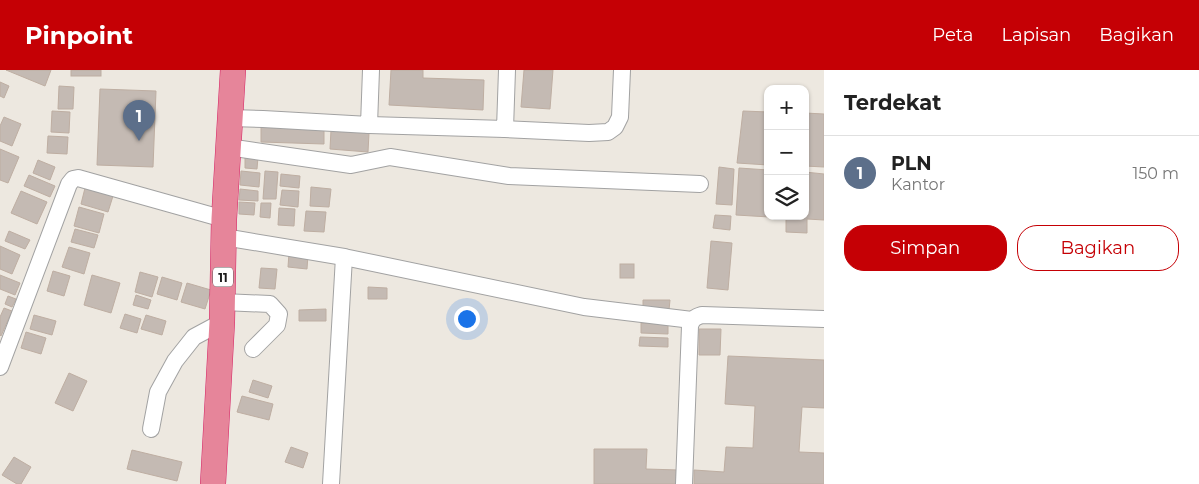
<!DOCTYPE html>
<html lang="id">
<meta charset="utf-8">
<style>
body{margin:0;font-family:Montserrat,sans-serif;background:#f6f6f6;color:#222}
.controls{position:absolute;right:15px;top:15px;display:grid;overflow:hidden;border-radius:10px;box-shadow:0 1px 4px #0004}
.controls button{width:45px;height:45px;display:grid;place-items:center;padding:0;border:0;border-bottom:1px solid #e0e0e0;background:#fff;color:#222;font:25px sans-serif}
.you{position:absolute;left:466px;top:248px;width:18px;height:18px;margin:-12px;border:4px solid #fff;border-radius:50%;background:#1a73e8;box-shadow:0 0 0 8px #1a73e833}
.badge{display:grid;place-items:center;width:32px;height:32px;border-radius:50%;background:#c50005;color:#fff;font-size:16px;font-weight:700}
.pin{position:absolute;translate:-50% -41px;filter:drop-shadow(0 1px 2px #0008)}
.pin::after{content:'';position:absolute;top:26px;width:18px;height:15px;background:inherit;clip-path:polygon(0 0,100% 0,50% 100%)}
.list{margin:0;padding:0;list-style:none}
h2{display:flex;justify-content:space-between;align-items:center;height:65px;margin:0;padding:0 20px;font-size:21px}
h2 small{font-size:16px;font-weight:400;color:#767676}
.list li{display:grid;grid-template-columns:32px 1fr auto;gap:15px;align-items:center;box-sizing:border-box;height:75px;padding:0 20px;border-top:1px solid #e0e0e0}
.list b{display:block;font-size:19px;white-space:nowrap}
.list p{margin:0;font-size:16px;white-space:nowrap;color:#767676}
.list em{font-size:16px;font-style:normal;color:#767676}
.actions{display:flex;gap:10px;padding:15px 20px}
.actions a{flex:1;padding:11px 0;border:1px solid #c50005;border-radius:20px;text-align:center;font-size:18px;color:#c50005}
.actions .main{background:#c50005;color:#fff}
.icon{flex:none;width:28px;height:28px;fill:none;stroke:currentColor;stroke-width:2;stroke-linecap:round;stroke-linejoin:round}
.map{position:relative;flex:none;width:824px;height:414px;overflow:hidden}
header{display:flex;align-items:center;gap:30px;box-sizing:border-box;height:70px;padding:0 25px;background:#c50005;color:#fff}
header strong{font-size:24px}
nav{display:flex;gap:28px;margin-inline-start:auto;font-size:18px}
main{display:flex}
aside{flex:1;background:#fff}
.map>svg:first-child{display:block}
</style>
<header>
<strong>Pinpoint</strong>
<nav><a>Peta</a><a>Lapisan</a><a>Bagikan</a></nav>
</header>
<main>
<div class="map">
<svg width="824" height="414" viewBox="0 0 824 414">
<rect width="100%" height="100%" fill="#ede8e0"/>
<g fill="#c4bab3" stroke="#beaea2">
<path d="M6,0H51L45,16Z"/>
<rect x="71" y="0" width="30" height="6"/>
<path d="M391,0H423V8L484,10L483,40L389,35Z"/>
<path d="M524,0H553L550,39L521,37Z"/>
<path d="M0,12L9,16L4,28L0,26Z"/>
<path d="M59,16L74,17L73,39H58Z"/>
<path d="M100,19L156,21L153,97L97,95Z"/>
<path d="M52,41L70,42L69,63L51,62Z"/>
<path d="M743,41L768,42V95L737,93Z"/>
<path d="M805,43L824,44V97L805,96Z"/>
<path d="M4,47L21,54L12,76L0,71V56Z"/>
<path d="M261,57L324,59V74L261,72Z"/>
<path d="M331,60L369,63L368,82L330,79Z"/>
<path d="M48,66L68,67L67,84L47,83Z"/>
<path d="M0,79L19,87L8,113L0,110Z"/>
<path d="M245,86L258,87L257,99L245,98Z"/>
<path d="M38,90L55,97L50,110L33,103Z"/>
<path d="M719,97L734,99L732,135L716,134Z"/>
<path d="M739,98L768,100V146H805V102L824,104V150L807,149V163L786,162V148L736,145Z"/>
<path d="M241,101L260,103L259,117L240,115Z"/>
<path d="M265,101L278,102L276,129H263Z"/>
<path d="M281,104L300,106L299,118L280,116Z"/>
<path d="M29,105L55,116L50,127L24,116Z"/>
<path d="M311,117L331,119L329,137L310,136Z"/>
<path d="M85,118L113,126L108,142L81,134Z"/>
<path d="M240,119L258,121V131L239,130Z"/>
<path d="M282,120L299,121L298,137L280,135Z"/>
<path d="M21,121L47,132L37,154L11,143Z"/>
<path d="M239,132L255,133L254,145L239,144Z"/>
<path d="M261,133H271L270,148L260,147Z"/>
<path d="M79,137L104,144L99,163L74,156Z"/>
<path d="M279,138L295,139L294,156L278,155Z"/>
<path d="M306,141L326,142L324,162L304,161Z"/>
<path d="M715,145L731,146L730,160L713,158Z"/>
<path d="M75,159L98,165L94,178L71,172Z"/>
<path d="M9,161L30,170L25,179L5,171Z"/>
<path d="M711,171L732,173L728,220L707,218Z"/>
<path d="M0,176L20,185L12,204L0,199Z"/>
<path d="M69,177L90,183L84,204L62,197Z"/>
<path d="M289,183L308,185L307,199L288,197Z"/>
<rect x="620" y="194" width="14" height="14"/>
<path d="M261,198L277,199L275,219L259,218Z"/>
<path d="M53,201L70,206L64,226L47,221Z"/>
<path d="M140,202L158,207L152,227L135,222Z"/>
<path d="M0,205L20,213L15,225L0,219Z"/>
<path d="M92,205L120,213L111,243L84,235Z"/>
<path d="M162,207L182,213L177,230L157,224Z"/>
<path d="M187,213L211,220L205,239L181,232Z"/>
<path d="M368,217L387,218V229H368Z"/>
<path d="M136,225L151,230L148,239L133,235Z"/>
<path d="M8,226L16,229L12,237L5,234Z"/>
<path d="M643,230H670L669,240L643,239Z"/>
<path d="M4,238L12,241L1,266L0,265V247Z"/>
<path d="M326,239V251H299V240Z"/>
<path d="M125,244L141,249L137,263L120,258Z"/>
<path d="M34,245L56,251L52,265L30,259Z"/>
<path d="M146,245L166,251L162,265L141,259Z"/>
<path d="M641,253L668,254V264L641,263Z"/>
<path d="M699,259H721L720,285H699Z"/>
<path d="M26,262L46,268L41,284L21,278Z"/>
<path d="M640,267L668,268V277L639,276Z"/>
<path d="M728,286L824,290V338L802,337L799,382L824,383V414H694V400L724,402L726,377L753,378L755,336L725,334Z"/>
<path d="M69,303L87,311L73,341L55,333Z"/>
<path d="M253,310L272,316L268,328L249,322Z"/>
<path d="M242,326L273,334L269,350L237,342Z"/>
<path d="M291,377L308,383L303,398L285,392Z"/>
<path d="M594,379H647L646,399L679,400V414H594Z"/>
<path d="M132,380L182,392L177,411L127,399Z"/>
<path d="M14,387L31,397L21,414H17L2,405Z"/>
</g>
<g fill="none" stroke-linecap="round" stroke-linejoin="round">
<defs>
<g id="minor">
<path d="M230,48L263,49L369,55L371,0"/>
<path d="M369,55L505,59L507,0"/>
<path d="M505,59L589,63L608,62L615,57L620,47L622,0"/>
<path d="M228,77L351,95L390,87L509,106L700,114"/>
<path d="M224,167L344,187L584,237L692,250"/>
<path d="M223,232L270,234L279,244L277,255L253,279"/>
<path d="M0,297L69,114L73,109L78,108L224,149"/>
<path d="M151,359L158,322L175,291L194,267L222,252"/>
<path d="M331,414L344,187"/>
<path d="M684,414L690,256C692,249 695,247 702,245L824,249"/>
</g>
<path id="highway" d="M213,414L222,252L224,149L233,0"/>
</defs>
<use href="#minor" stroke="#a2a2a2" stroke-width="18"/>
<use href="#highway" stroke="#d52264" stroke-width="26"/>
<use href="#minor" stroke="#fff" stroke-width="16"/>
<use href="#highway" stroke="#e6859a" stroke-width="25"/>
</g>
<g text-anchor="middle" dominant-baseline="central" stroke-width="4.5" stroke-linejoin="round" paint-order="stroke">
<rect fill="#fff" stroke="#5f5f5f" stroke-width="1" x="213" y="197.5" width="20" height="19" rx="4"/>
<g font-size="12" font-weight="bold" fill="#1b1b1b">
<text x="223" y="207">11</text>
</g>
</g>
</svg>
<div class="controls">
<button>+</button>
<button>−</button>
<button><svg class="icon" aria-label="layers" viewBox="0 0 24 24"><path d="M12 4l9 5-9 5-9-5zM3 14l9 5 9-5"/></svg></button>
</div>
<div class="you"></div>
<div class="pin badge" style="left:139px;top:71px;background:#5c6f8a">1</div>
</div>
<aside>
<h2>Terdekat<small></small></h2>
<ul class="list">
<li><span class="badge" style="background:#5c6f8a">1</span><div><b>PLN</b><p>Kantor</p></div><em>150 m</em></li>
</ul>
<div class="actions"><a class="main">Simpan</a><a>Bagikan</a></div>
</aside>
</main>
